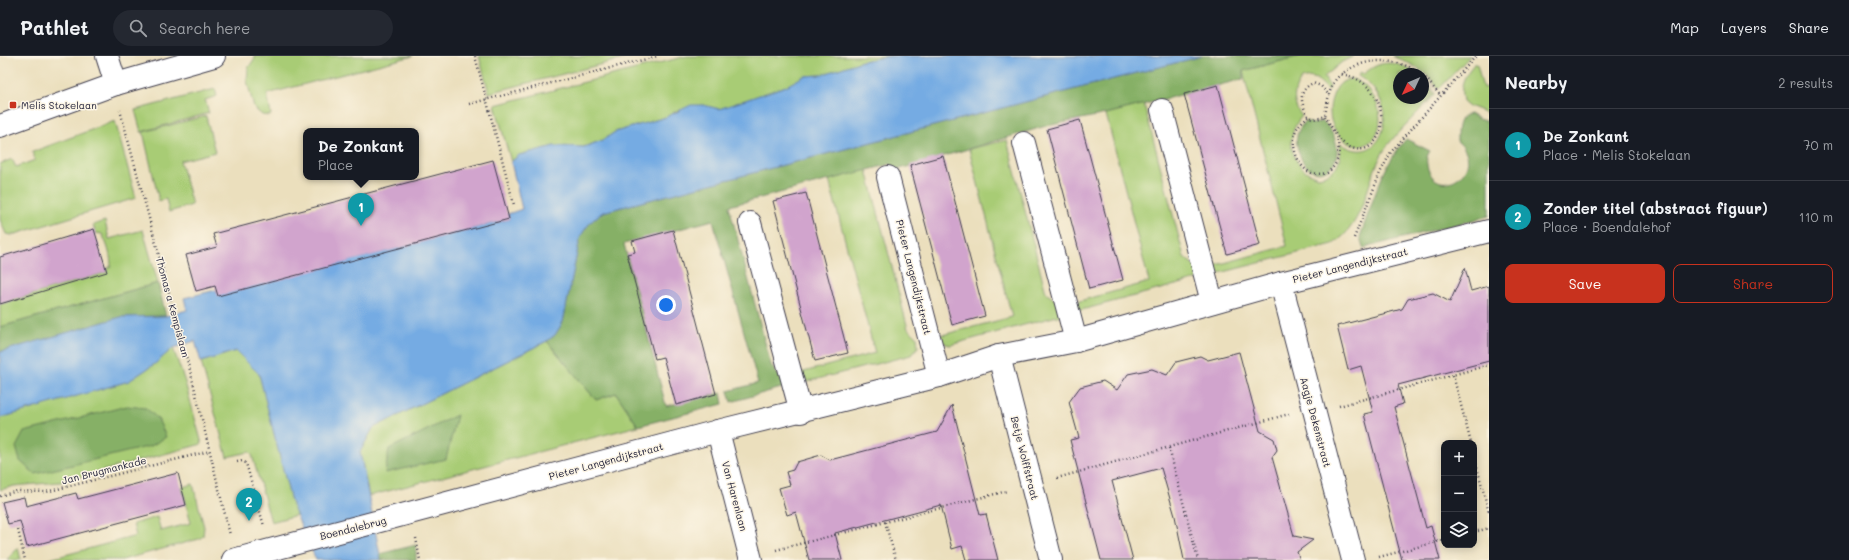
<!DOCTYPE html>
<meta charset="utf-8">
<style>
body{margin:0;font-family:Mali,sans-serif;background:#242831;color:#f1f3f6}
.controls{position:absolute;right:12px;bottom:12px;display:grid;overflow:hidden;border-radius:8px;box-shadow:0 2px 10px #0003}
.controls button{width:36px;height:36px;display:grid;place-items:center;padding:0;border:0;border-bottom:1px solid #363941;background:#171b24;color:#f1f3f6;font:20px sans-serif}
.compass{position:absolute;left:1393px;top:12px;width:36px;height:36px;border-radius:50%;background:#171b24;box-shadow:0 2px 10px #0003;rotate:226deg}
.you{position:absolute;left:666px;top:249px;width:14px;height:14px;margin:-10px;border:3px solid #fff;border-radius:50%;background:#1a73e8;box-shadow:0 0 0 6px #1a73e833}
.badge{display:grid;place-items:center;width:26px;height:26px;border-radius:50%;background:#c8321e;color:#fff;font-size:13px;font-weight:700}
.pin{position:absolute;translate:-50% -33px;filter:drop-shadow(0 1px 2px #0008)}
.pin::after{content:'';position:absolute;top:21px;width:14px;height:12px;background:inherit;clip-path:polygon(0 0,100% 0,50% 100%)}
.popup{position:absolute;left:303px;top:72px;width:116px;height:52px;box-sizing:border-box;display:grid;place-content:center;border-radius:8px;background:#171b24;filter:drop-shadow(0 1px 3px #0005);font-size:13px;white-space:nowrap;color:#9ea1a6}
.popup b{font-size:15px;color:#f1f3f6}
.popup::after{content:'';position:absolute;left:50%;top:100%;margin-left:-8px;border:8px solid transparent;border-top-color:#171b24}
.list{margin:0;padding:0;list-style:none}
h2{display:flex;justify-content:space-between;align-items:center;height:52px;margin:0;padding:0 16px;font-size:17px}
h2 small{font-size:13px;font-weight:400;color:#9ea1a6}
.list li{display:grid;grid-template-columns:26px 1fr auto;gap:12px;align-items:center;box-sizing:border-box;height:72px;padding:0 16px;border-top:1px solid #363941}
.list b{display:block;font-size:15px;white-space:nowrap}
.list p{margin:0;font-size:13px;white-space:nowrap;color:#9ea1a6}
.list em{font-size:13px;font-style:normal;color:#9ea1a6}
.actions{display:flex;gap:8px;padding:12px 16px}
.actions a{flex:1;padding:9px 0;border:1px solid #c8321e;border-radius:8px;text-align:center;font-size:14px;color:#c8321e}
.actions .main{background:#c8321e;color:#fff}
.icon{flex:none;width:22px;height:22px;fill:none;stroke:currentColor;stroke-width:2;stroke-linecap:round;stroke-linejoin:round}
.map{position:relative;flex:none;width:1489px;height:504px;overflow:hidden}
header{display:flex;align-items:center;gap:24px;box-sizing:border-box;height:56px;padding:0 20px;background:#171b24;border-bottom:1px solid #363941}
header strong{font-size:19px}
nav{display:flex;gap:22px;margin-inline-start:auto;font-size:14px}
.search{width:280px;height:36px;background:#242831;display:flex;align-items:center;gap:10px;box-sizing:border-box;padding:0 14px;border-radius:22px;color:#9ea1a6;font-size:15px}
main{display:flex}
aside{flex:1;background:#171b24}
.map>svg:first-child{display:block}
</style>
<header>
<strong>Pathlet</strong>
<div class="search"><svg class="icon" aria-label="search" viewBox="0 0 24 24"><circle cx="10" cy="10" r="6"/><path d="M15 15l6 6"/></svg>Search here</div>
<nav><a>Map</a><a>Layers</a><a>Share</a></nav>
</header>
<main>
<div class="map">
<svg width="1489" height="504" viewBox="0 0 1489 504">
<rect width="100%" height="100%" fill="#fcf5e5"/>
<filter id="ink" filterUnits="userSpaceOnUse"><feTurbulence type="fractalNoise" baseFrequency=".025" numOctaves="2"/><feDisplacementMap in="SourceGraphic" scale="8" xChannelSelector="R" yChannelSelector="G"/><feConvolveMatrix kernelMatrix="1 2 1 2 8 2 1 2 1" color-interpolation-filters="sRGB"/></filter>
<filter id="wash" filterUnits="userSpaceOnUse"><feTurbulence type="fractalNoise" baseFrequency=".012" numOctaves="4" result="noise"/><feDisplacementMap in="SourceGraphic" scale="16" xChannelSelector="R" yChannelSelector="G"/><feGaussianBlur stdDeviation="0.9" result="paint"/><feColorMatrix in="noise" values="0 0 0 0 0 0 0 0 0 0 0 0 0 0 0 0 0 1.4 0 .05"/><feComposite in="paint" operator="in"/></filter>
<g filter="url(#wash)">
<rect width="100%" height="100%" fill="#ebdfbd"/>
<g fill="#a8cc75" stroke="#657758">
<path d="M254,0H413L267,38L271,58L270,60L262,59L254,52L247,25L248,12L255,2Z"/>
<path d="M479,0H634L489,37Z"/>
<path d="M687,0H891L862,5L821,19L804,20L787,30L719,53L703,49L676,55L666,61L615,76L603,84L583,91L554,90L519,99L511,106L495,49Z"/>
<path d="M1300,0H1354L1342,6L1324,21L1330,31L1329,34C1319,26 1316,18 1302,23C1292,34 1292,49 1302,60C1283,81 1291,113 1318,121C1337,118 1342,104 1340,87C1383,117 1405,46 1358,20L1360,16L1364,18C1382,2 1397,5 1417,18H1399V42H1423V24L1435,38C1420,55 1401,72 1387,90C1365,121 1368,166 1333,188L1216,218L1213,210L1287,190L1243,15Z"/>
<path d="M1392,0H1470L1439,33C1426,16 1412,7 1392,0Z"/>
<path d="M1474,8H1477L1483,32L1489,31V58L1469,50L1463,45C1459,29 1464,20 1474,8Z"/>
<path d="M1352,23C1375,29 1390,66 1372,84C1356,100 1335,80 1331,64C1329,55 1330,46 1334,37C1338,29 1342,24 1352,23Z"/>
<path d="M215,33L217,40L205,44L209,57L141,76L135,54Z"/>
<path d="M1144,48L1184,201L1195,210L1198,223L1078,255L1076,246L1149,226L1106,58Z"/>
<path d="M206,60L215,96L180,105L192,149L169,156L166,143L159,145L143,76Z"/>
<path d="M115,65L136,142L12,179L6,178L0,164V108L12,103L16,111L35,104L32,96Z"/>
<path d="M1007,84L1046,237L1058,246L1061,259L950,289L946,288L941,284H939L938,280L1012,261L969,93Z"/>
<path d="M867,114L908,273L917,281L918,291L911,299L802,327L800,317L875,297L829,124Z"/>
<path d="M105,165L109,183L143,174L158,227L0,271V248L107,216L106,213L111,210C111,200 107,187 102,178L96,177L93,169Z"/>
<path d="M547,285L596,344L616,337L638,370L369,440L360,396L373,372Z"/>
<path d="M173,292L185,326L202,388L60,426L14,430L0,434V362L129,325L156,307Z"/>
<path d="M236,295L259,318L292,449L297,459L271,466L252,399L249,396L227,401L201,306Z"/>
<path d="M193,428L204,471L203,480L199,483L122,504H46L136,480L133,468L157,461L161,475L191,467L182,431Z"/>
<path d="M18,492L21,504H7Z"/>
</g>
<g fill="#86b066" stroke="#546950">
<path d="M1202,0H1300L1243,15V23L1106,58L1046,70L893,115L891,108L729,150L771,309C776,318 782,320 785,331L731,346L728,335L758,327L713,164L624,188L666,350L721,337L723,348L638,370L616,337L596,344L547,285L555,279L563,266L580,182C586,170 593,163 603,156Z"/>
<path d="M1470,58L1478,63L1489,66V160L1363,192L1360,181L1362,175C1374,142 1383,109 1406,83L1430,95C1426,100 1426,106 1428,113C1440,146 1489,111 1457,85C1457,74 1457,59 1470,58Z"/>
<path d="M1306,65L1313,68L1323,65C1363,107 1306,142 1297,89C1295,80 1299,71 1306,65Z"/>
<path d="M158,227L166,260L121,261L0,296V271Z"/>
<path d="M127,350L146,352L158,363L166,381L151,390L35,418L20,405L16,391L24,376Z"/>
<path d="M457,359L446,403L385,417L389,393Z"/>
<path d="M416,489V504H381L379,498Z"/>
</g>
<path fill="#75abe3" stroke="#4c668f" d="M891,0H1202L603,156C593,163 586,170 580,182L563,266L555,279L547,285L373,372L360,396L381,504H316L292,449L259,318L236,295L201,306L195,285L173,292L156,307L129,325L0,362V296L121,261L166,260L187,254L184,242L216,234L218,239L509,163L508,158L522,153L511,106L519,99L554,90L584,91L603,84L615,76L666,61L691,49H703L719,53L786,30L804,20L821,19L862,5Z"/>
<g id="blocks">
<g fill="#d1a4cd">
<path d="M1218,29L1260,189L1227,198L1184,38Z"/>
<path d="M1080,64L1123,224L1089,233L1047,73Z"/>
<path d="M943,100L985,260L952,269L910,109Z"/>
<path d="M493,104L509,163L218,240L215,230L196,235L186,199L217,191L213,178Z"/>
<path d="M806,137L848,297L815,305L773,145Z"/>
<path d="M94,173L107,216L0,248V201Z"/>
<path d="M673,174L716,338L676,349L663,301L655,303L627,198L635,196L632,185Z"/>
<path d="M1465,212L1471,235L1489,230V305L1398,329L1403,348L1394,351L1426,472L1431,470L1440,504H1402L1364,358L1373,356L1361,310L1348,314L1337,270L1402,253L1408,243L1433,237L1450,246Z"/>
<path d="M1239,296L1260,375L1274,383L1277,394L1272,401L1294,480L1313,484L1297,496L1300,504H1184L1175,460L1161,412L1112,425L1133,504H1101L1070,384L1079,382L1069,346L1080,331L1103,325L1117,334L1128,318L1152,313L1167,319L1176,306L1200,300L1208,304Z"/>
<path d="M952,349L980,459L986,458L998,504H966L962,490L952,493L941,449L835,477L842,504H809L796,456L787,459L779,432L790,429L786,416L793,414L797,406L821,399L830,404L937,376Z"/>
<path d="M178,417L186,449L27,491L20,465L8,468L2,446L24,441L26,450L76,437L78,443Z"/>
</g>
</g>
</g>
<g filter="url(#ink)">
<use href="#blocks" fill-opacity="0" stroke="#403e4e" stroke-width="1"/>
<g fill="none" stroke-linecap="round" stroke-linejoin="round">
<defs>
<g id="street">
<path d="M107,0L116,28"/>
<path d="M1162,54L1212,246"/>
<path d="M0,70L116,28L214,0"/>
<path d="M1024,87L1076,285"/>
<path d="M888,121L939,320"/>
<path d="M750,167L801,356"/>
<path d="M1281,227L1353,504"/>
<path d="M999,300L1051,504"/>
<path d="M718,375L751,504"/>
<path d="M233,504L718,375L939,320L999,300L1076,285L1281,227L1489,175"/>
</g>
</defs>
<use href="#street" stroke="#403e4e" stroke-width="24"/>
<g stroke="#403e4e" stroke-width="2.5" stroke-dasharray="1 3" stroke-linecap="butt">
<path d="M475,0L514,149"/>
<path d="M1342,18C1398,29 1388,104 1352,92C1346,90 1341,85 1337,81C1340,96 1340,107 1327,117C1322,118 1317,118 1312,117C1297,112 1290,88 1296,74C1299,68 1304,64 1308,60C1314,64 1318,63 1325,60C1327,48 1329,31 1337,22C1361,0 1395,0 1422,18"/>
<path d="M1423,19L1440,39"/>
<path d="M469,48L658,0"/>
<path d="M120,54L192,322L230,479"/>
<path d="M1308,60C1301,47 1297,35 1313,27L1321,30L1329,39"/>
<path d="M1325,60L1337,81"/>
<path d="M1354,182L1380,117L1391,96L1476,0"/>
<path d="M1453,319L1471,387"/>
<path d="M1339,350L1489,309"/>
<path d="M1169,392L1198,504"/>
<path d="M1474,400L1489,457"/>
<path d="M237,406L242,405L246,407L264,470"/>
<path d="M1057,422L1289,358"/>
<path d="M0,440L17,435L46,436L210,395"/>
<path d="M885,466L896,504"/>
<path d="M18,474L25,504"/>
<path d="M1474,476L1489,472"/>
<path d="M416,482L420,504"/>
<path d="M776,494L1007,435"/>
<path d="M1379,501L1444,484"/>
</g>
<use href="#street" stroke="#fff" stroke-width="22"/>
</g>
</g>
<rect fill="#c8321e" stroke="#fcf5e5" stroke-width="1.5" x="9" y="45" width="8" height="8" rx="2"/>
<g text-anchor="middle" dominant-baseline="central" stroke-width="3" stroke-linejoin="round" paint-order="stroke">
<g font-size="10" fill="#22223b" stroke="#fcf5e5" text-anchor="start">
<text x="21" y="49">Melis Stokelaan</text>
</g>
<g font-size="10" fill="#22223b" stroke="#fcf5e5">
<text transform="translate(1350 209) rotate(-14)">Pieter Langendijkstraat</text>
<text transform="translate(914 221) rotate(76)">Pieter Langendijkstraat</text>
<text transform="translate(173 251) rotate(75)">Thomas a Kempislaan</text>
<text transform="translate(1316 366) rotate(75)">Aagje Dekenstraat</text>
<text transform="translate(1025 402) rotate(76)">Betje Wolffstraat</text>
<text transform="translate(606 405) rotate(-15)">Pieter Langendijkstraat</text>
<text transform="translate(104 414) rotate(-14)">Jan Brugmankade</text>
<text transform="translate(735 440) rotate(75)">Van Harenlaan</text>
<text transform="translate(353 472) rotate(-14)">Boendalebrug</text>
</g>
</g>
</svg>
<div class="controls">
<button>+</button>
<button>−</button>
<button><svg class="icon" aria-label="layers" viewBox="0 0 24 24"><path d="M12 4l9 5-9 5-9-5zM3 14l9 5 9-5"/></svg></button>
</div>
<svg class="compass" viewBox="-18 -18 36 36"><path d="M0-13l5 13h-10z" fill="#e53935"/><path d="M0 13l5-13h-10z" fill="#9ea1a6"/></svg>
<div class="you"></div>
<div class="pin badge" style="left:361px;top:170px;background:#0f9aa8">1</div>
<div class="popup"><b>De Zonkant</b>Place</div>
<div class="pin badge" style="left:249px;top:465px;background:#0f9aa8">2</div>
</div>
<aside>
<h2>Nearby<small>2 results</small></h2>
<ul class="list">
<li><span class="badge" style="background:#0f9aa8">1</span><div><b>De Zonkant</b><p>Place · Melis Stokelaan</p></div><em>70 m</em></li>
<li><span class="badge" style="background:#0f9aa8">2</span><div><b>Zonder titel (abstract figuur)</b><p>Place · Boendalehof</p></div><em>110 m</em></li>
</ul>
<div class="actions"><a class="main">Save</a><a>Share</a></div>
</aside>
</main>
